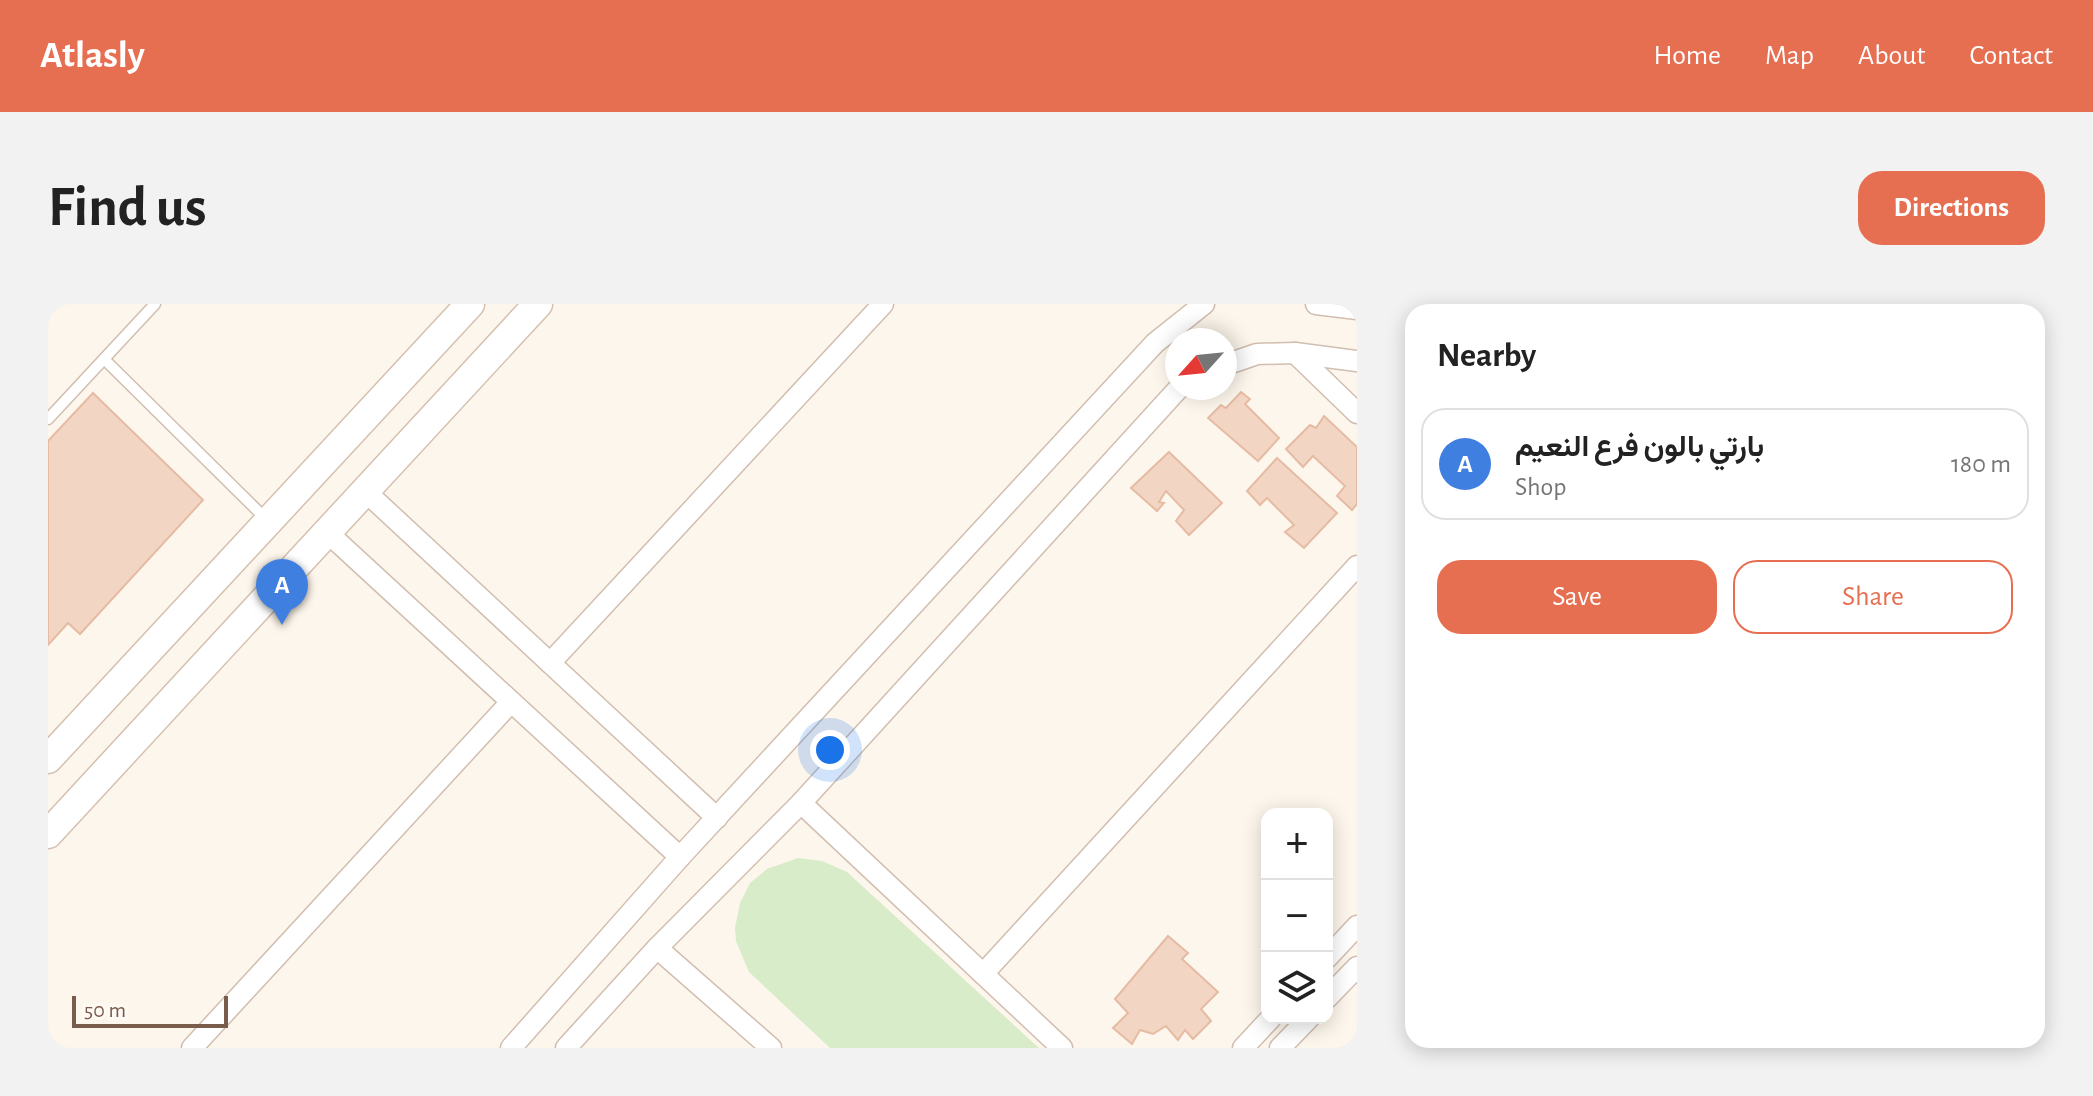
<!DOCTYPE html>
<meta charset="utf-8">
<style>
body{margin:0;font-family:"Alegreya Sans",Vazirmatn,sans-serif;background:#f2f2f2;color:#222}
.controls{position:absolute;right:24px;bottom:24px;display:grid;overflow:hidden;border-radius:16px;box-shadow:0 4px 20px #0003}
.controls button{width:72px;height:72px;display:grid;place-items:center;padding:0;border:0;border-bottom:2px solid #e0e0e0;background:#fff;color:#222;font:40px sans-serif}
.compass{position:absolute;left:1117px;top:24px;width:72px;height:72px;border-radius:50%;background:#fff;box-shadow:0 4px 20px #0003;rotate:243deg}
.scale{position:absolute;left:24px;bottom:20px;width:156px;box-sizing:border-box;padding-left:8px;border:4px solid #7a5c4d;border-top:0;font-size:22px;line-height:28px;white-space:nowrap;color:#7a5c4d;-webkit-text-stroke:6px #fffaf3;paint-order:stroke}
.you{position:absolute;left:782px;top:446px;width:28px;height:28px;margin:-20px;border:6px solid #fff;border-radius:50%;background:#1a73e8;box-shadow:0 0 0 12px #1a73e833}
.badge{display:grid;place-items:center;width:52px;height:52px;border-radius:50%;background:#e76f51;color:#fff;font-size:26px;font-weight:700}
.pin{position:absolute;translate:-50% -66px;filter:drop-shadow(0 2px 4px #0008)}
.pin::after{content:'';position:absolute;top:42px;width:28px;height:24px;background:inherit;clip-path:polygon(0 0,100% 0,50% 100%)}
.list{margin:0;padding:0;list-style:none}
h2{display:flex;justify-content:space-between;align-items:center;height:104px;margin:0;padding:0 32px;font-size:34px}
h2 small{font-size:26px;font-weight:400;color:#767676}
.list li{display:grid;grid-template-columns:52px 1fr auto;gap:24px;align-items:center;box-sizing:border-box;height:112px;margin:0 16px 16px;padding:0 16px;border:2px solid #e0e0e0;border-radius:24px}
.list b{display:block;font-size:30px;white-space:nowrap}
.list p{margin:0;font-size:26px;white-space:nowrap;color:#767676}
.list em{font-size:26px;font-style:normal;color:#767676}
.actions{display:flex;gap:16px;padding:24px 32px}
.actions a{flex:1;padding:18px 0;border:2px solid #e76f51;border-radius:24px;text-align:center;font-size:28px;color:#e76f51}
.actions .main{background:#e76f51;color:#fff}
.icon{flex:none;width:44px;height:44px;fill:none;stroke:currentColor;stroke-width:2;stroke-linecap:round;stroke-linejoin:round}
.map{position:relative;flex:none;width:1309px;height:744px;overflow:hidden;border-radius:24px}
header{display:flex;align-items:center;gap:48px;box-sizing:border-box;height:112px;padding:0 40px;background:#e76f51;color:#fff}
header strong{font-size:38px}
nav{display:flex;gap:44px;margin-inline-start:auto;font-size:28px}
.intro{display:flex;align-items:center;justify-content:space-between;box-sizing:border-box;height:192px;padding:0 48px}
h1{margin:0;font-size:56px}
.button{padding:20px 36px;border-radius:24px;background:#e76f51;color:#fff;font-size:28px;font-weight:700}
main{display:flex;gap:48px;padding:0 48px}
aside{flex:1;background:#fff;border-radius:24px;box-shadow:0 4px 20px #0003}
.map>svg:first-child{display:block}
</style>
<header>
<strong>Atlasly</strong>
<nav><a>Home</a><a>Map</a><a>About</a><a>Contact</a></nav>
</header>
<div class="intro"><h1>Find us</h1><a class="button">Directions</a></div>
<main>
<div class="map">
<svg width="1309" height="744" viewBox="0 0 1309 744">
<rect width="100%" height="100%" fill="#fdf6ec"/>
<path fill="#d8ecc9" d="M750,554L774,557L799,568L991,744H782L701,668L688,637L687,624L692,599L702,579L719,565Z"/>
<g fill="#f3d5c3" stroke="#e6bba3" stroke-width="2">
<path d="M1193,88L1202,95L1197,100L1231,134L1210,157L1160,114L1173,101L1178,104Z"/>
<path d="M45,89L155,196L32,330L20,319L0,341V137Z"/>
<path d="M1276,112L1309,143V200L1304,206L1289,192L1297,182L1265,152L1255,163L1238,145L1262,121L1268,124Z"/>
<path d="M1121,148L1174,199L1141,231L1128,217L1136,206L1118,187L1111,198L1116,199L1109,207L1083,184Z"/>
<path d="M1229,154L1289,209L1256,244L1237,228L1246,221L1219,194L1212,201L1199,187Z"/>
<path d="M1120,632L1140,649L1134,655L1170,688L1153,705L1163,717L1145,735L1137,726L1130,736L1118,722L1105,730L1092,726L1084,740L1065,724L1080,709L1067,695Z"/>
</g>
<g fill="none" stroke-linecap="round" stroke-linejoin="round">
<defs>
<g id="service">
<path d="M56,55L219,216"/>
<path d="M0,115L107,0"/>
</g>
<g id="minor">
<path d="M1268,0L1309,5"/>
<path d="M1247,49L1309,109"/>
<path d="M1177,61L1209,50L1247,49L1309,57"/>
<path d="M317,187L669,514"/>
<path d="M280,229L632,553"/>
<path d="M502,359L835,0"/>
<path d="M753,499L1014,744"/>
<path d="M609,644L723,744"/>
<path d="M1279,654L1309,622"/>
<path d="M935,670L1309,262"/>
<path d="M1279,694L1309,663"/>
<path d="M144,744L463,398"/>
<path d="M463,744L632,553L1107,39L1156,0"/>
<path d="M518,744L609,644L753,499L1131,84"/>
<path d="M1195,744L1223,714"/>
<path d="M1232,744L1261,714"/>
</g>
<g id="secondary">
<path d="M0,455L422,0"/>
<path d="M0,530L490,0"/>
</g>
</defs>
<use href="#service" stroke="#d1beb0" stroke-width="13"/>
<use href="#minor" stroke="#d1beb0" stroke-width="23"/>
<use href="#secondary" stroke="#d6c0b0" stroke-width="31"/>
<use href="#service" stroke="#fff" stroke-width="10"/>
<use href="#minor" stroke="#fff" stroke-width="20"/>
<use href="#secondary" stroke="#fff" stroke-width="28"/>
</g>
</svg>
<div class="controls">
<button>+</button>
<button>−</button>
<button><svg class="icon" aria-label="layers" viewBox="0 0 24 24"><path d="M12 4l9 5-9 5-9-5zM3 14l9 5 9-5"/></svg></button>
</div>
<svg class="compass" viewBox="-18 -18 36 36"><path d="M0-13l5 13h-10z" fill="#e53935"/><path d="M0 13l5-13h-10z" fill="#767676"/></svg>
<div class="scale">50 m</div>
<div class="you"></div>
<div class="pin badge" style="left:234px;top:321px;background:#3f7fe0">A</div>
</div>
<aside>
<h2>Nearby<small></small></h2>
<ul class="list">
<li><span class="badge" style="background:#3f7fe0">A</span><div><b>بارتي بالون فرع النعيم</b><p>Shop</p></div><em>180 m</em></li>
</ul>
<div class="actions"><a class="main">Save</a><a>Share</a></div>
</aside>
</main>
